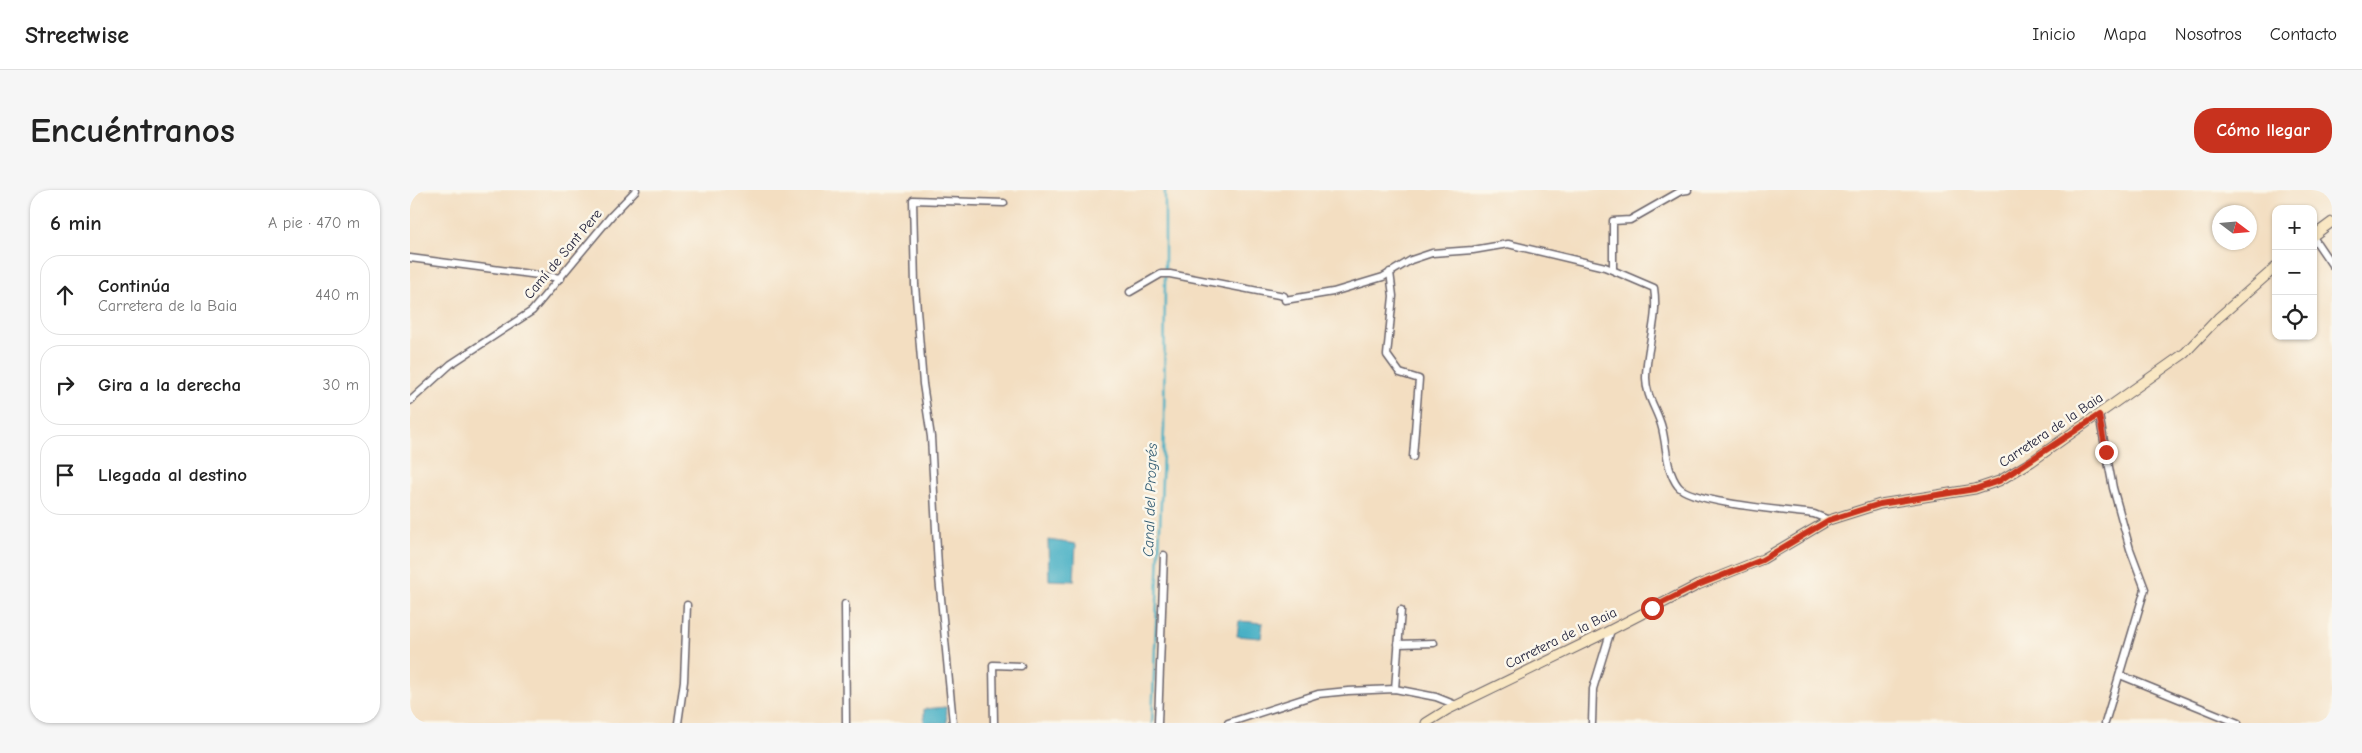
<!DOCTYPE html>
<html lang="es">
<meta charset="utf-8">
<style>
body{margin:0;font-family:"Comic Neue",sans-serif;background:#f6f6f6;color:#222}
.controls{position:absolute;right:15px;top:15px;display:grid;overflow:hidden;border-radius:10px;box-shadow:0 1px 4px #0004}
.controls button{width:45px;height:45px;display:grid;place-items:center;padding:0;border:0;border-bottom:1px solid #e0e0e0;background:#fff;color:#222;font:25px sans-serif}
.compass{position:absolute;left:1802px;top:15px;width:45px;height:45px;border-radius:50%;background:#fff;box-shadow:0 1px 4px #0004;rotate:106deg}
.stop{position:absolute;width:15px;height:15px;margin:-11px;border:4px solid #c8321e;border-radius:50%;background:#fff}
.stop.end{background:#c8321e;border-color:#fff;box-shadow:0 1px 5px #0008}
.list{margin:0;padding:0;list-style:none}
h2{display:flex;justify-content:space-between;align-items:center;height:65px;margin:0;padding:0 20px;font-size:21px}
h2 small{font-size:16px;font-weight:400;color:#767676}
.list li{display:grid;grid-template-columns:32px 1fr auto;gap:15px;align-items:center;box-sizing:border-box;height:80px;margin:0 10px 10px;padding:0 10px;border:1px solid #e0e0e0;border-radius:20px}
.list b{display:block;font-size:19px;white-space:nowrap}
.list p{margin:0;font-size:16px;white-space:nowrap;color:#767676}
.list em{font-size:16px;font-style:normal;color:#767676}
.icon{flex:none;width:28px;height:28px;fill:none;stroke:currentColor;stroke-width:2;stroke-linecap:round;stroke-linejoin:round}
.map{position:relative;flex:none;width:1922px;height:533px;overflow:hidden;border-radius:20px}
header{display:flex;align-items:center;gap:30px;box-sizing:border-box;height:70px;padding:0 25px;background:#fff;border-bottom:1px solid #e0e0e0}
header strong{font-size:24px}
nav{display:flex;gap:28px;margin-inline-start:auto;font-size:18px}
.intro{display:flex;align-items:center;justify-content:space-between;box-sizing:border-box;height:120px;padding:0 30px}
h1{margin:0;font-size:35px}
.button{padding:12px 22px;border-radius:20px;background:#c8321e;color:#fff;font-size:18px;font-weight:700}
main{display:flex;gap:30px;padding:0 30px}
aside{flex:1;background:#fff;border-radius:20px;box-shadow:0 1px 4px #0004}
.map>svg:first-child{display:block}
</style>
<header>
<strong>Streetwise</strong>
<nav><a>Inicio</a><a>Mapa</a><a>Nosotros</a><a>Contacto</a></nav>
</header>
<div class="intro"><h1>Encuéntranos</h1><a class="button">Cómo llegar</a></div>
<main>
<aside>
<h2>6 min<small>A pie · 470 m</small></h2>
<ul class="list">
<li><svg class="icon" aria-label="ahead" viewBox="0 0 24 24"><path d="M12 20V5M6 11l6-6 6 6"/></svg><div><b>Continúa</b><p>Carretera de la Baia</p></div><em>440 m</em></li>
<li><svg class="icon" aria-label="right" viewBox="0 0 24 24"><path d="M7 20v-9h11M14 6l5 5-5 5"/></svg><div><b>Gira a la derecha</b></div><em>30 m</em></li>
<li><svg class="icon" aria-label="arrive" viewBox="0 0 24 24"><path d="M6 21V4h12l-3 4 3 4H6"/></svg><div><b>Llegada al destino</b></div></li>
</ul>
</aside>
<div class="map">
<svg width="1922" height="533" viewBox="0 0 1922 533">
<rect width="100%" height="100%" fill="#fbf7ec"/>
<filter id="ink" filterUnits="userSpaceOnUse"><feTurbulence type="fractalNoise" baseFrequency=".02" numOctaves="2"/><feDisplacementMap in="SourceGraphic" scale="10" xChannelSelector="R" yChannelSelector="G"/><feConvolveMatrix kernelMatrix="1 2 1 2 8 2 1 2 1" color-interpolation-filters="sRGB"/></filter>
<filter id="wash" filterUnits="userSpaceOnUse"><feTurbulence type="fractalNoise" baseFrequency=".0096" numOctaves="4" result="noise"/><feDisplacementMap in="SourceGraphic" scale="20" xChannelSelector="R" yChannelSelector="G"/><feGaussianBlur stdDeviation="1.12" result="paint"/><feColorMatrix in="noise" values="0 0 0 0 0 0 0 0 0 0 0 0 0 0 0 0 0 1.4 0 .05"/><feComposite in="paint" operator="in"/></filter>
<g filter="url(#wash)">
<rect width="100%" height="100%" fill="#f3dec1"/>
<g fill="#45afc4" stroke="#346880">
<path d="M638,350L666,354L664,391L639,390Z"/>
<path d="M829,431L853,433L851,448L827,446Z"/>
<path d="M536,517L537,533H514V519Z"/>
</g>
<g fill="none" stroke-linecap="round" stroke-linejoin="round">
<g stroke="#45afc4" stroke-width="2.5">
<path d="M755,0V81"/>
<path d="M742,533L754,239L755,87"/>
</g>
</g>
</g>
<g filter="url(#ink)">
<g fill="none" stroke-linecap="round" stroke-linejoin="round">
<defs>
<g id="minor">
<path d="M1903,47L1922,75"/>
<path d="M0,68L151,88"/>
<path d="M1203,79V31L1220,30L1271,1L1278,0"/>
<path d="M980,82L983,106L977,165L990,183L1009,189L1003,267"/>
<path d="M720,102L751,84H760L874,106"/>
<path d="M875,110L923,102L973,87L1001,70L1022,63L1063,60L1098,54L1195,77L1244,98C1249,130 1236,157 1236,188C1236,207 1248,221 1252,238C1257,258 1256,280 1268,296C1280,313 1381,321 1404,324L1419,330"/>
<path d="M0,211L41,174L122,121L202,25L226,0"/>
<path d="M1689,225L1703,298L1720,359L1735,399L1695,533"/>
<path d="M435,414L436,533"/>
<path d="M988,454L1024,453"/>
<path d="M1710,485L1828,533"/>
<path d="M985,499L991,420"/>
<path d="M268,533L274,491L277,415"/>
<path d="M543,533L528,377L521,247L513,194L505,95L503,10L594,13"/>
<path d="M584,533L583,475L611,476"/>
<path d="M748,533L754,365"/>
<path d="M818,533L908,504L938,501L985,499L1026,507L1046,515"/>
<path d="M1182,533L1183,499L1201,440"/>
</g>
<g id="secondary">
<path d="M1903,46L1922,32"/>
<path d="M1016,533L1037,520L1185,448L1288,395L1353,369L1419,330L1470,314L1565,299L1589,291L1621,272L1775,163L1808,128L1866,77"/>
</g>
</defs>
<use href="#minor" stroke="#6b646a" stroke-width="9"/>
<use href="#secondary" stroke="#6b646a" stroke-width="11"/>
<use href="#minor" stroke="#fff" stroke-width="6"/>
<use href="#secondary" stroke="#f9e7c3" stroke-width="9"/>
</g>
</g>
<g fill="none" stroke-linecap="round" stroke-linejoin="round" filter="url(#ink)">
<path stroke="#c8321e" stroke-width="6" d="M1242,418L1288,395L1352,370L1419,330L1470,314L1565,299L1589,291L1689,225L1696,262"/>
</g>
<g text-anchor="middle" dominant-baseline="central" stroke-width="5" stroke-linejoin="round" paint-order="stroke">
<g font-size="14" fill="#22223b" stroke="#fbf7ec">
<text transform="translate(153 64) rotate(-50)">Camí de Sant Pere</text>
<text transform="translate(1641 240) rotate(-34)">Carretera de la Baia</text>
<text transform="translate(1151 448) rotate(-26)">Carretera de la Baia</text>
</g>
<g font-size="15" font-style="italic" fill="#305a72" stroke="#fbf7ec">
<text transform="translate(740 310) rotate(-88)">Canal del Progrés</text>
</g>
</g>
</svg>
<div class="controls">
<button>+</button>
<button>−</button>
<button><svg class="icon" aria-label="locate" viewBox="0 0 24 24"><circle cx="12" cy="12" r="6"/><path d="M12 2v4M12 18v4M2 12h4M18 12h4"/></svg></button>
</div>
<svg class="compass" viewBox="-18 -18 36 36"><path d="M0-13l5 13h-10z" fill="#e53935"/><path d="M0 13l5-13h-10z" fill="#767676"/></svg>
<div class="stop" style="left:1242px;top:418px"></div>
<div class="stop end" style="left:1696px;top:262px"></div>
</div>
</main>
